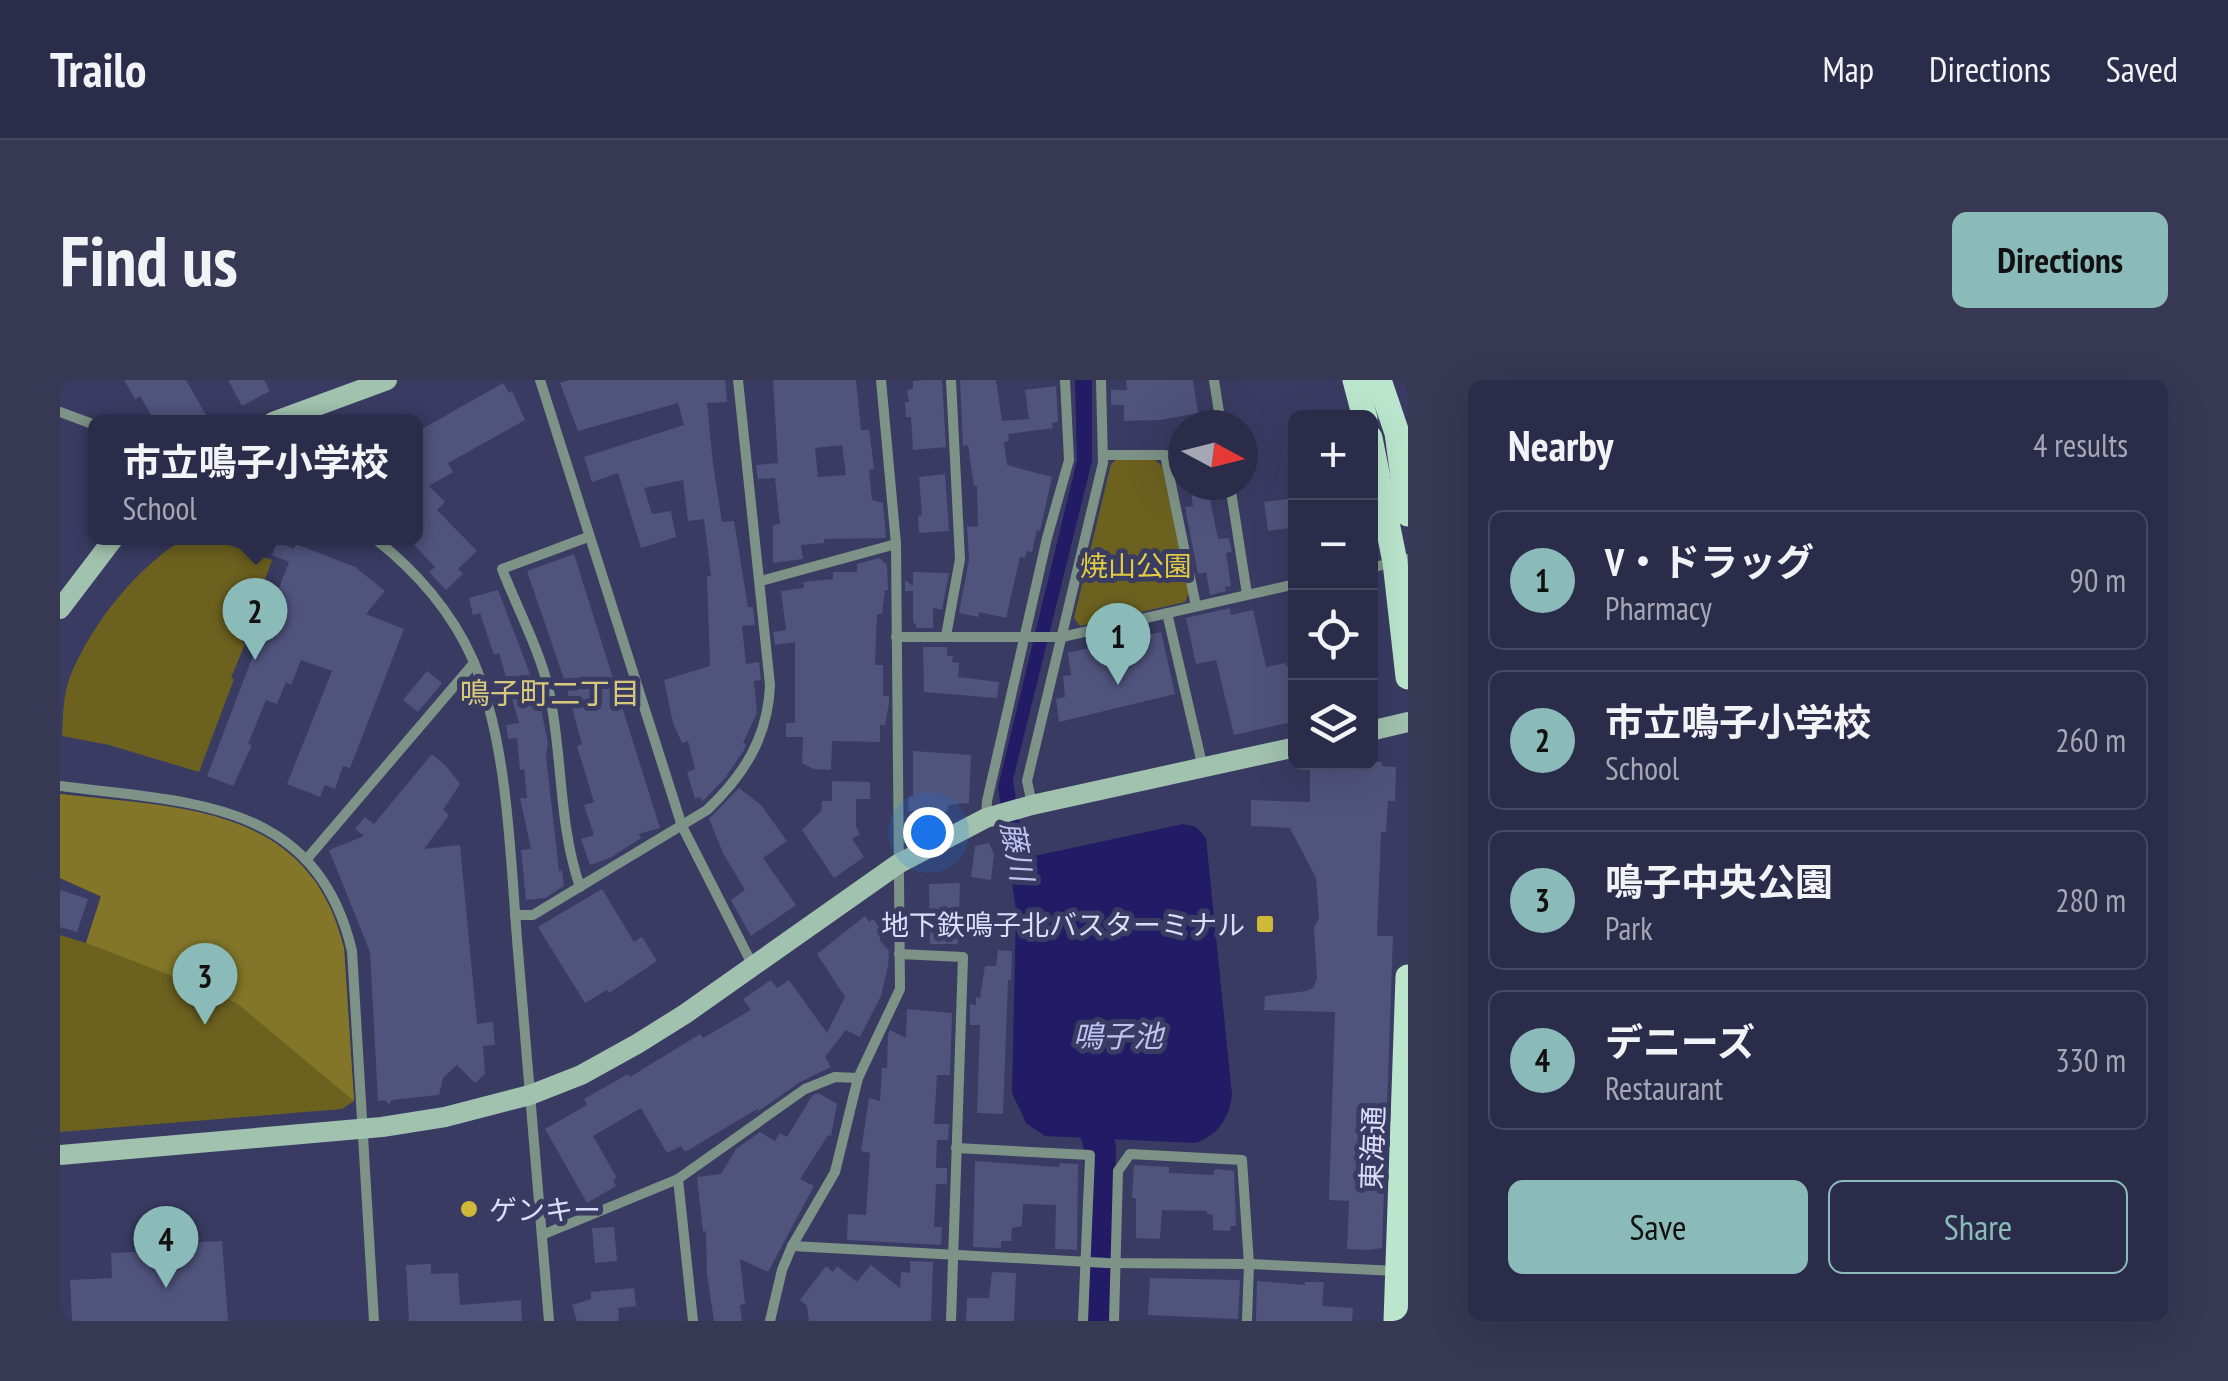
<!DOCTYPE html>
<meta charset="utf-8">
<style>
body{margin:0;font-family:"PT Sans Narrow","Noto Sans JP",sans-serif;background:#373854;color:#f1f3f6}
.controls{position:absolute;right:30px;top:30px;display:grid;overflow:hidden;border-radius:15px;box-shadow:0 10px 40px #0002}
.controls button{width:90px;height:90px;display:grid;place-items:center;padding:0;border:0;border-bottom:2px solid #474862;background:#2b2c4a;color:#f1f3f6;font:50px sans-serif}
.compass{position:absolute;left:1108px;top:30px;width:90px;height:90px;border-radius:50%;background:#2b2c4a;box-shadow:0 10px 40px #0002;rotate:97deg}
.you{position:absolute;left:868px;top:452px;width:35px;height:35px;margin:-25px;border:8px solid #fff;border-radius:50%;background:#1a73e8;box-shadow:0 0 0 15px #1a73e833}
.badge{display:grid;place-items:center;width:65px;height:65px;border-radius:50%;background:#8bbbb9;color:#111;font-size:32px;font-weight:700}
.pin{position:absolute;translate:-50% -82px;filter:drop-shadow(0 2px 5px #0008)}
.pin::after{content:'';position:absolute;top:52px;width:35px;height:30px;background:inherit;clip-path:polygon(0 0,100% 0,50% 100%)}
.popup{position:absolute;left:28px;top:35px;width:335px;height:130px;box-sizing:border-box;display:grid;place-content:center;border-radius:15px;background:#2b2c4a;filter:drop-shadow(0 2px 8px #0005);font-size:32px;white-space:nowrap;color:#a6a7b5}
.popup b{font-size:38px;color:#f1f3f6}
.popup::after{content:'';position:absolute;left:50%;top:100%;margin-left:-20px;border:20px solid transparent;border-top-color:#2b2c4a}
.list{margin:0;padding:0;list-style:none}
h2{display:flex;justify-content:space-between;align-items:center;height:130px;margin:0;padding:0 40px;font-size:42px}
h2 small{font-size:32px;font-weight:400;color:#a6a7b5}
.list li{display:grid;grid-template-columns:65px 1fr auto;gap:30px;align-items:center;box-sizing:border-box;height:140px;margin:0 20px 20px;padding:0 20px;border:2px solid #474862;border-radius:15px}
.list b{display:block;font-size:38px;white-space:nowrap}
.list p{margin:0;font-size:32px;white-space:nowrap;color:#a6a7b5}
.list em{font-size:32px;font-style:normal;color:#a6a7b5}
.actions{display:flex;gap:20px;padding:30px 40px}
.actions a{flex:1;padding:22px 0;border:2px solid #8bbbb9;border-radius:15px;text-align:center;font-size:35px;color:#8bbbb9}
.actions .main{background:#8bbbb9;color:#111}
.icon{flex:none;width:55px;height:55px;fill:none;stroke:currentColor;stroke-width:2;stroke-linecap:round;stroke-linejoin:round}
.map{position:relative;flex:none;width:1348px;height:941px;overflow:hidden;border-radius:15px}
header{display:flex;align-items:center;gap:60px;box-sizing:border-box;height:140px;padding:0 50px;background:#2b2c4a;border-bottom:2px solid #474862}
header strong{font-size:48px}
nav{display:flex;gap:55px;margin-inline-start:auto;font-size:35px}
.intro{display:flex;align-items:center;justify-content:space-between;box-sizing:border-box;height:240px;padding:0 60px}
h1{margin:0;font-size:70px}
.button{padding:25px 45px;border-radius:15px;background:#8bbbb9;color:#111;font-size:35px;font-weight:700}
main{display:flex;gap:60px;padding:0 60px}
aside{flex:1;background:#2b2c4a;border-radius:15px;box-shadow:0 10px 40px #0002}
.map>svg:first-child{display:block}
</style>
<header>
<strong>Trailo</strong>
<nav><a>Map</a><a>Directions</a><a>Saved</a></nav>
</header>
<div class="intro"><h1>Find us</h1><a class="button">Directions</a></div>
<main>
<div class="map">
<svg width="1348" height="941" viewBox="0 0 1348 941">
<rect width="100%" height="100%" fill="#393b62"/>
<g fill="#6c611f">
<path d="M1057,79H1094L1102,86L1129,213L1125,222L1020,246L1014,238L1051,84Z"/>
<path d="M125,158H149L212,180L182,262L185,264L171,298L174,299L139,392L49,365L2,356C3,336 3,313 11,294C34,241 76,188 125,158Z"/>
<path d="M0,414L86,424L214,462L234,478L256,502L272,531L284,568L294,721L282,729L0,752V555L26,563L41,517L0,498Z"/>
</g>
<path fill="#837628" d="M0,414C120,428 249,424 284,568L294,721L178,624L144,608L26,563L41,516L0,498Z"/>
<path fill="#231b65" d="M1015,0H1032V81L953,400L965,478L1123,444L1136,447L1146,458L1172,715C1169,739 1158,755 1135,763L985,756L966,743L952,713L956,530L938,407L1017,80Z"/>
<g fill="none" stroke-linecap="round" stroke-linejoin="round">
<path stroke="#231b65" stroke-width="32" d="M1026,718L1040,767L1038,941"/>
</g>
<g fill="#50537c" fill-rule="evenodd">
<path d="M64,0H126L150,42H95L80,16L75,19Z"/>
<path d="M168,0H204L210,11L182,26Z"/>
<path d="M509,0H665L667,22L647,23L653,84L662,142L674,141L688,227H693L695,245L682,246L686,284L699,282L701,300L694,301L697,333L683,363L686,364L684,370L665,398L642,422L640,417L635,419L627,392L635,389L628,361L622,363L613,343L604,300L650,286L647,196H651L644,139L628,141L623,100L584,108L592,134L611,131L616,157L581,168L558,93L532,102L524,77L624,45L618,23L518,51L500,3Z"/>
<path d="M713,0H796L801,50H809L811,64L814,89L809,90L812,120L823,123L826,158L764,159V163L741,165L743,179L713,183V145L720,144L715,98L698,99L696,85L718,83ZM782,65L786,95L758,97L755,68Z"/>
<path d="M864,0H882L886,67L853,70L851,37H846L845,22H849L847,10L853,9V1Z"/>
<path d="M900,0H936L942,41L969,39L965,10L996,6L998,42L992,43L993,48L948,54L949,61L944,62L947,85L992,97L980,151L977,150L972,172L967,171L965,178L960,177L946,238L919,232L918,237L899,233L909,180L907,146L918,147L917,106H914L908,65L903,66Z"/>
<path d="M1066,0H1133L1138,33L1101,40L1064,41V25H1051V10H1067Z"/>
<path d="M443,3L449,13L452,11L465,40L388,83L393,92L369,106L385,122L377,130L417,171L398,189L403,194L386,210L369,192L375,187L355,166V53Z"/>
<path d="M885,94L889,151L859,153L858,136L862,135L859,97Z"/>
<path d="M1130,105H1147L1158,159L1169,158L1172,172L1166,173L1171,206L1165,207L1166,211L1150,215L1146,192L1138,194L1125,127L1133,126Z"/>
<path d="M1236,118V147L1208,151L1204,122Z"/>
<path d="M217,162L234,169L236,164L295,187L325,211L306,234L344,249L290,388L283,386L275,409L265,405L260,417L227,404L272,291L241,280L231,305L226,302L217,324L206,320L188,364L192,365L173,406L147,396L229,182L212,175Z"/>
<path d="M514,174L600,448L579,454L581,458L550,478L530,485L521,459L534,455L524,425L534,422L517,366L522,364L504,299L467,191Z"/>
<path d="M819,178L827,185L828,210H825L822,234H817L815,285H823V316H829V323L825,345H820V362L772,361L771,390L754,389L742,383L743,357H726V343H735V262L715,265L713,252L726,250L721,211L744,208L743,202L773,199V192H797V184Z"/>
<path d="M853,192L889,193L882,230L873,228V248H856V244L853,243V211H845V200L853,206Z"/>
<path d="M438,210L478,315L488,363L486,376L499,491L502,490L504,506L485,518L466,520L461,470L471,469L460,418H467L464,389L460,390L457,358L448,359L446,345L459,343L439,273L434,275L420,233L413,235L409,218Z"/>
<path d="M1170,228L1171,235L1193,230L1206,287L1225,283L1226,286L1236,284V341L1174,355L1156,280L1136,284L1126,238Z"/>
<path d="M1101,252L1115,314L999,342L996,319L1005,317L1003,296L1011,295L1008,273Z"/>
<path d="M863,267H887V276H893L892,282L899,283L898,297L939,302L937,318L864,312Z"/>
<path d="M367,291L382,303L358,332L343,320Z"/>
<path d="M853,371L911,375L909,423L888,425L887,432L874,431V441L853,439V431H848L849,416L853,417Z"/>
<path d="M372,374L386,386L400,404L383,430L389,435L364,469L400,465L417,644L433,642L435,665L423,666L425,694L415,703L397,685L383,698L379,715L332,720L329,724L325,720L318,721L310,572L269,470L304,456L295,449L305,437L314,444Z"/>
<path d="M1296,382H1322V386L1336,387L1335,421H1328L1326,452H1321L1317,556H1333L1322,868L1308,870L1287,869L1289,821L1269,820L1275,632L1204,630L1205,616L1247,611L1254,607L1257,598L1254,547L1259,538L1256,498L1230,448L1191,446V420L1250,422V386L1296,387Z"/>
<path d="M772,401L810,402V419H796V447L800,454L792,459L804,477L774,498L742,450L761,431L762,421H772Z"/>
<path d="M679,408L701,425L727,461L703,478L736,525L691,556L671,520L685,510L663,473L649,439Z"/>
<path d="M929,463L934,474L931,500L911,497L915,466Z"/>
<path d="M900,503L898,564H870L869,504Z"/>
<path d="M542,509L574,562L582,557L597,581L549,613L547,610L525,623L478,547Z"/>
<path d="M0,510L28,519L17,552L0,547Z"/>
<path d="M805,536L809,542L813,539L819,547L820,561L829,571L828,586L821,616L800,657L786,650L765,677L771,687L740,702L696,733L699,728L625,772L621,766L607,773L581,728L533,756L557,798L553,800L556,806L527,823L485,749L527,725L524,719L568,694L570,697L640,654L643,658L691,630L683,619L711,600L717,608L729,600L767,653L785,617L757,574Z"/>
<path d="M938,570L952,571L951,600H948L943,734L917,733L920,645H910V624L916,625V617L920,618L925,586H936Z"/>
<path d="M847,629L892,633L890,695H877L874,744H889L888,760H877L876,788H887V804H876L874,847H882L881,865L787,860L788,834L806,835L810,773L801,771L809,718L820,721L822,688H827L828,654L830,650L846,658Z"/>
<path d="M758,713L777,724L771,756L768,755L740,799L754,806L708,892L680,879L685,924L680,925L682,941H654L647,894L646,851L643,852L637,797L661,794L676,769L700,752L715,761L720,753L727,757L752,716Z"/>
<path d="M915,781L999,787L1000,783L1018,784L1017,870L995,869L996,825L963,824L962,846L952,848L951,861H941V868L913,867Z"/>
<path d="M1074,785L1109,787V793L1153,795L1155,789L1174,791L1176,846H1171L1170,851L1153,850V835L1147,834V831L1102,830L1100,859L1076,858V819L1072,817Z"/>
<path d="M554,847L557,881L535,883L532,848Z"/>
<path d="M162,861L168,941H12L10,900L52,898L51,873L76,872L75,866Z"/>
<path d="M850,881L873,882L871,941H749L747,926L740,920L766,886L773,892L777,886L797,902L811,885L840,908L841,892L850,893Z"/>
<path d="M371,884V894L398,893L400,925L461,920L462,941H349L346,885Z"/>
<path d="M932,892L956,893L954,941H906L907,918H929Z"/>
<path d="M1090,898L1180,900L1178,939L1088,935Z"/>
<path d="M1197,901L1245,905V902H1264L1262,926L1293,928L1292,941H1196Z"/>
<path d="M574,908L576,926L558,928L559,941H517L512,925L531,919V912Z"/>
</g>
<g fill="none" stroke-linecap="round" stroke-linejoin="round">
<g stroke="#7e9387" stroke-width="10">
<path d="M480,0L622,446L693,586"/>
<path d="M1154,0L1161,45"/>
<path d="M0,32L35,45"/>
<path d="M1043,75H1105L1136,226"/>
<path d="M1170,105L1187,214"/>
<path d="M314,158C355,190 392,232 413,280C449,366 450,478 458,571C468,694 479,818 489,941"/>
<path d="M1310,188L1348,179"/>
<path d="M701,201L836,164"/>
<path d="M1107,233L1143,388"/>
<path d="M886,256L900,179L891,0"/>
<path d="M836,257H1002L1236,204"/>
<path d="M0,406C127,423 256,418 292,571L314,941"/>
<path d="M972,424L967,401L1043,83L1041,0"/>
<path d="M926,437L927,421L987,158L1009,80L1005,0"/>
<path d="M246,480L414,283"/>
<path d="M520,507C498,443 503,376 489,311C480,270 457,228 442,189L528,157"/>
<path d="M455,535H473L647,430C684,395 708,357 710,305L678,0"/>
<path d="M839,574L903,577L891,941"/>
<path d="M896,768L1030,775L1023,941"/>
<path d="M618,799L633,941"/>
<path d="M482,855L618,799L745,709L775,697L798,698"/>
<path d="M732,866L1047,883L1189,884L1337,891"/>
<path d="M710,941L722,890L732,866L775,792L798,698L840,609L836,164L821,0"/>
<path d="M1054,941L1058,791L1070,774L1182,780L1189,884L1187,941"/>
</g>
<g stroke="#a1c2af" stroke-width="20">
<path d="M213,42L327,0"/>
<path d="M0,229L54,158"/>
<path d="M1310,351L1348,342"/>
<path d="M0,775L322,747L385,737L470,715L521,695L577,664L625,634L838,484L926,438L972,425L1236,367"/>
</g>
<g stroke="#bbe6cd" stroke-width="25">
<path d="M1295,0L1305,38"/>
<path d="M1319,0L1337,53L1348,134"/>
<path d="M1310,58L1335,182L1348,297"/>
<path d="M1336,941L1348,597"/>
</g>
</g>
<g fill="#ceb938" stroke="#393b62" stroke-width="4">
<rect x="1195" y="534" width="20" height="20" rx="5"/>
<circle cx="409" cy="829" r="10"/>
</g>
<g text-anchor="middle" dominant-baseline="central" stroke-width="10" stroke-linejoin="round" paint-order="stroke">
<g font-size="28" fill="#e2cc41" stroke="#393b62">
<text x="1076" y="185">焼山公園</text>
</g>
<g font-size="28" fill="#dbdef7" stroke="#393b62" text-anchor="end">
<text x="1185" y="544">地下鉄鳴子北バスターミナル</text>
<text x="429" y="829" text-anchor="start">ゲンキー</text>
</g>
<g font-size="28" fill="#dbdef7" stroke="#393b62">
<text transform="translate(1312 768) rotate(-88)">東海通</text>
</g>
<g font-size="30" fill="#d6c97b" stroke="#393b62">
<text x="490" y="312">鳴子町二丁目</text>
</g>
<g font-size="30" font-style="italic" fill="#bec3ef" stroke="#393b62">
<text transform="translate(958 471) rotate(79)">藤川</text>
<text x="1058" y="655">鳴子池</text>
</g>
</g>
</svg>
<div class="controls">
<button>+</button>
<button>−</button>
<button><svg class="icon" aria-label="locate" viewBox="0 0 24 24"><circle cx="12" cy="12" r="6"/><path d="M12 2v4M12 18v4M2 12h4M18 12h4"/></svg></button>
<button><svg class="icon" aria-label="layers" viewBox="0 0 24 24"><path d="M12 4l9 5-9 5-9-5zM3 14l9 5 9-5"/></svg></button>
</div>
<svg class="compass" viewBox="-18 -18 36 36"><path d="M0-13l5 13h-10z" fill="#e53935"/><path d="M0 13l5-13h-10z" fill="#a6a7b5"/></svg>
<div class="you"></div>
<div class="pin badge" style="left:1058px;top:305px">1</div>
<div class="pin badge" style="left:195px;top:280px">2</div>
<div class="popup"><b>市立鳴子小学校</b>School</div>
<div class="pin badge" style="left:145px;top:645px">3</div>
<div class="pin badge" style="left:106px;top:908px">4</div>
</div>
<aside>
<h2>Nearby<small>4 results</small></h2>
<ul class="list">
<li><span class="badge">1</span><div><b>V・ドラッグ</b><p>Pharmacy</p></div><em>90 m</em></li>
<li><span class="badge">2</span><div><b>市立鳴子小学校</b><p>School</p></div><em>260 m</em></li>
<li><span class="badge">3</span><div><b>鳴子中央公園</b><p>Park</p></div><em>280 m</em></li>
<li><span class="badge">4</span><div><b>デニーズ</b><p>Restaurant</p></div><em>330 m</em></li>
</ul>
<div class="actions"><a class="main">Save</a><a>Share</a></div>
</aside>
</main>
